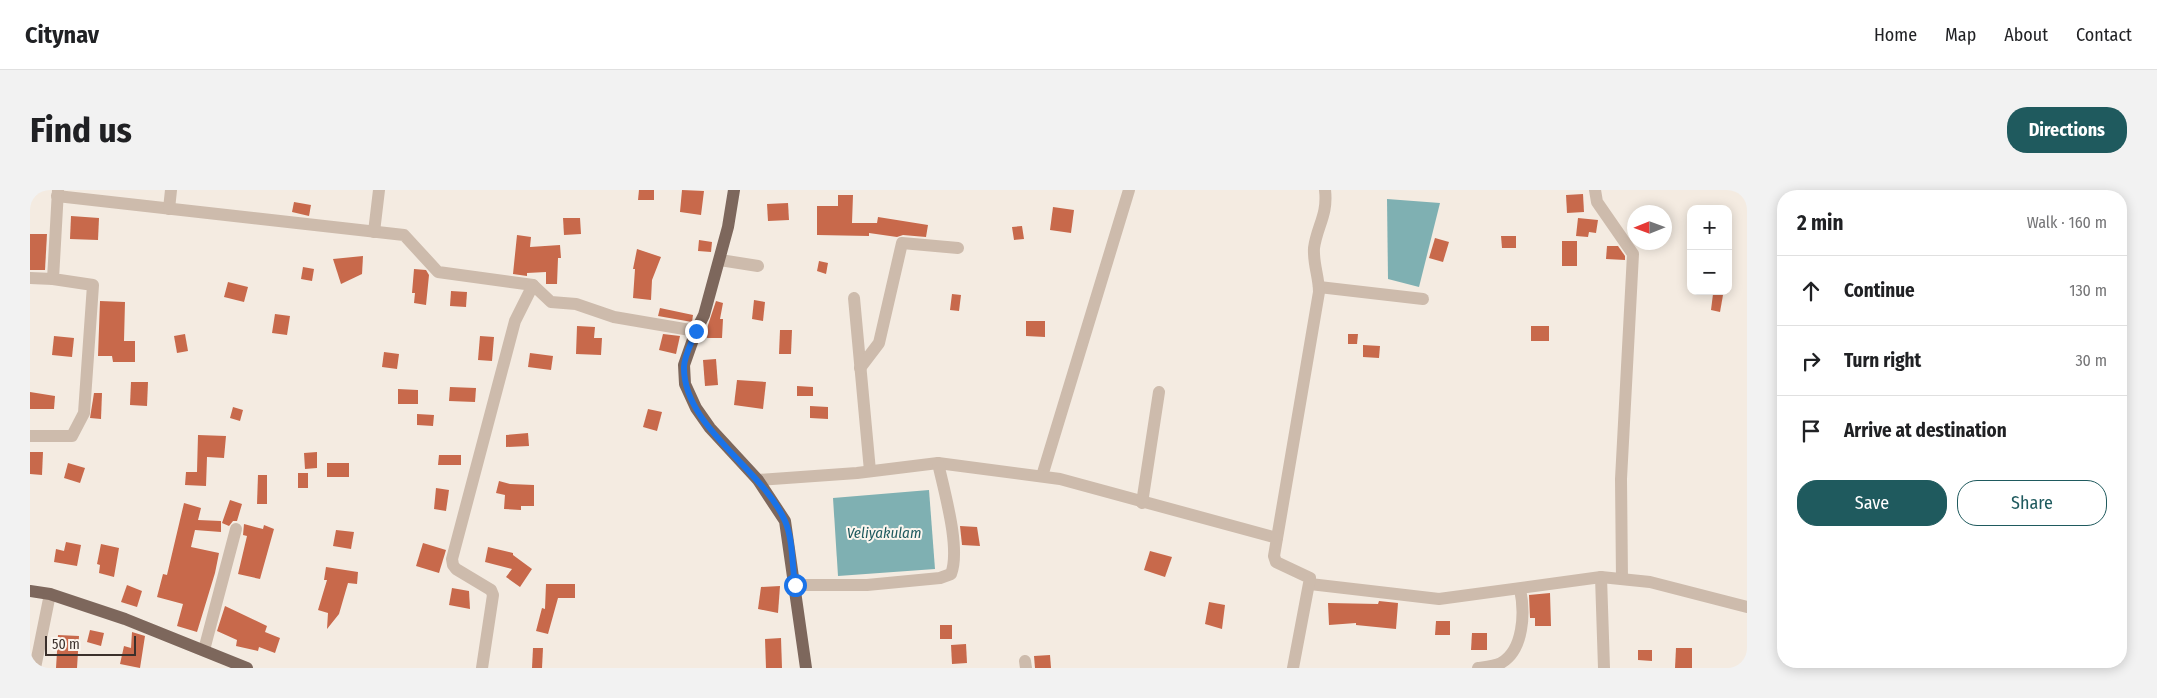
<!DOCTYPE html>
<meta charset="utf-8">
<style>
body{margin:0;font-family:"Fira Sans Condensed",sans-serif;background:#f2f2f2;color:#202124}
.controls{position:absolute;right:15px;top:15px;display:grid;overflow:hidden;border-radius:10px;box-shadow:0 2px 12px #0003}
.controls button{width:45px;height:45px;display:grid;place-items:center;padding:0;border:0;border-bottom:1px solid #e0e0e0;background:#fff;color:#202124;font:25px sans-serif}
.compass{position:absolute;left:1597px;top:15px;width:45px;height:45px;border-radius:50%;background:#fff;box-shadow:0 2px 12px #0003;rotate:269deg}
.scale{position:absolute;left:15px;bottom:12px;width:91px;box-sizing:border-box;padding-left:5px;border:2px solid #3b302b;border-top:0;font-size:14px;line-height:18px;white-space:nowrap;color:#3b302b;-webkit-text-stroke:4px #fbf5ee;paint-order:stroke}
.stop{position:absolute;width:15px;height:15px;margin:-11px;border:4px solid #1a73e8;border-radius:50%;background:#fff}
.stop.end{background:#1a73e8;border-color:#fff;box-shadow:0 1px 5px #0008}
.list{margin:0;padding:0;list-style:none}
h2{display:flex;justify-content:space-between;align-items:center;height:65px;margin:0;padding:0 20px;font-size:21px}
h2 small{font-size:16px;font-weight:400;color:#757577}
.list li{display:grid;grid-template-columns:32px 1fr auto;gap:15px;align-items:center;box-sizing:border-box;height:70px;padding:0 20px;border-top:1px solid #e0e0e0}
.list b{display:block;font-size:19px;white-space:nowrap}
.list em{font-size:16px;font-style:normal;color:#757577}
.actions{display:flex;gap:10px;padding:15px 20px}
.actions a{flex:1;padding:11px 0;border:1px solid #1f5a5e;border-radius:20px;text-align:center;font-size:18px;color:#1f5a5e}
.actions .main{background:#1f5a5e;color:#fff}
.icon{flex:none;width:28px;height:28px;fill:none;stroke:currentColor;stroke-width:2;stroke-linecap:round;stroke-linejoin:round}
.map{position:relative;flex:none;width:1717px;height:478px;overflow:hidden;border-radius:20px}
header{display:flex;align-items:center;gap:30px;box-sizing:border-box;height:70px;padding:0 25px;background:#fff;border-bottom:1px solid #e0e0e0}
header strong{font-size:24px}
nav{display:flex;gap:28px;margin-inline-start:auto;font-size:18px}
.intro{display:flex;align-items:center;justify-content:space-between;box-sizing:border-box;height:120px;padding:0 30px}
h1{margin:0;font-size:35px}
.button{padding:12px 22px;border-radius:20px;background:#1f5a5e;color:#fff;font-size:18px;font-weight:700}
main{display:flex;gap:30px;padding:0 30px}
aside{flex:1;background:#fff;border-radius:20px;box-shadow:0 2px 12px #0003}
.map>svg:first-child{display:block}
</style>
<header>
<strong>Citynav</strong>
<nav><a>Home</a><a>Map</a><a>About</a><a>Contact</a></nav>
</header>
<div class="intro"><h1>Find us</h1><a class="button">Directions</a></div>
<main>
<div class="map">
<svg width="1717" height="478" viewBox="0 0 1717 478">
<rect width="100%" height="100%" fill="#f4ebe1"/>
<g fill="#7fb0b2">
<path d="M1357,9L1410,13L1389,97L1358,89Z"/>
<path d="M899,300L905,379L808,386L803,308Z"/>
</g>
<g fill="#c8694b">
<path d="M609,0H624V10H608Z"/>
<path d="M652,0L674,1L671,25L650,22Z"/>
<path d="M1553,4L1554,22L1537,23L1536,5Z"/>
<path d="M808,5H823L822,33H847L848,27L898,35L896,47L873,45L867,47L839,43V46L787,45V16H808Z"/>
<path d="M264,12L281,15L279,26L262,22Z"/>
<path d="M758,13L759,30L738,31L737,14Z"/>
<path d="M1023,17L1044,20L1041,43L1020,40Z"/>
<path d="M41,26L69,28L68,50L40,49Z"/>
<path d="M533,28H550L551,44L534,45Z"/>
<path d="M1548,28L1568,30L1566,43L1559,42L1558,47L1546,46Z"/>
<path d="M992,36L994,49L984,50L982,37Z"/>
<path d="M0,44H17L15,80H0Z"/>
<path d="M487,45L501,47L500,57L530,55L531,68H528L527,94H516V82L497,83V86L483,84Z"/>
<path d="M1471,46H1486V58H1472Z"/>
<path d="M1405,48L1419,52L1413,72L1399,68Z"/>
<path d="M669,50L682,52L681,62L668,61Z"/>
<rect x="1532" y="51" width="15" height="25"/>
<path d="M1577,56H1588L1595,66V70L1576,69Z"/>
<path d="M607,59L631,67L622,90L621,110L603,108L605,79H603Z"/>
<path d="M333,66L332,84L311,94L303,69Z"/>
<path d="M789,71L798,73L796,84L787,81Z"/>
<path d="M273,77L284,79L282,91L271,89Z"/>
<path d="M384,79L396,80L399,85L396,115L384,113L385,103H382Z"/>
<path d="M198,92L218,97L214,112L194,107Z"/>
<path d="M421,101L437,102L436,117L420,116Z"/>
<path d="M922,104L931,105L929,121L920,120Z"/>
<path d="M1683,104L1693,105L1690,122L1681,120Z"/>
<path d="M724,110L735,112L733,131L722,129Z"/>
<path d="M70,111L95,112L94,151H105V172H83L82,166H68Z"/>
<path d="M686,111L693,113L690,129H693L692,148H677L678,135Z"/>
<path d="M630,118L663,125L662,132L628,126Z"/>
<path d="M245,124L260,126L257,145L242,143Z"/>
<path d="M996,131H1015V147L996,146Z"/>
<path d="M547,136L565,137L564,148H572L571,165L546,164Z"/>
<rect x="1501" y="136" width="18" height="15"/>
<path d="M750,140H762L761,164H749Z"/>
<path d="M155,144L158,161L147,163L144,146Z"/>
<path d="M633,144L650,146L646,164L629,160Z"/>
<path d="M1318,144H1328L1327,154H1318Z"/>
<path d="M24,146L44,148L42,167L22,165Z"/>
<path d="M450,146L464,147L462,171L448,170Z"/>
<path d="M1333,155L1350,156L1349,168L1333,167Z"/>
<path d="M354,162L369,164L367,179L352,177Z"/>
<path d="M500,163L523,166L521,180L498,177Z"/>
<path d="M686,169L688,195L675,196L673,170Z"/>
<path d="M707,190L736,192L733,219L704,215Z"/>
<path d="M101,192H118L117,216L100,215Z"/>
<path d="M767,196L783,197V206H767Z"/>
<path d="M420,197L446,198L445,212L419,211Z"/>
<path d="M368,199L388,200V214H368Z"/>
<path d="M0,202L25,206L24,219H0Z"/>
<path d="M64,203H72L71,229L60,228Z"/>
<path d="M780,216L798,217V229L780,228Z"/>
<path d="M203,217L213,220L210,231L200,228Z"/>
<path d="M618,219L632,222L627,241L613,237Z"/>
<path d="M387,224L404,225L403,236L387,235Z"/>
<path d="M498,243L499,256L476,257V245Z"/>
<path d="M168,245L196,246L194,268L177,267L176,296L155,295L156,282H167Z"/>
<path d="M0,262H13L12,285L0,284Z"/>
<path d="M287,262V278L275,279L274,263Z"/>
<path d="M409,265H431V275H408Z"/>
<path d="M38,273L55,278L50,293L34,288Z"/>
<rect x="297" y="273" width="22" height="14"/>
<rect x="268" y="283" width="10" height="15"/>
<path d="M228,285H237V314H227Z"/>
<path d="M469,291L480,294L504,295V316H491V320L474,319L475,305L466,303Z"/>
<path d="M406,298L419,300L416,321L404,319Z"/>
<path d="M200,310L212,314L207,331H203L199,336L192,333Z"/>
<path d="M154,313L171,318L168,330L191,331V342L165,340L161,357L189,363L185,383L167,442L147,436L153,414L127,407L133,384L137,385Z"/>
<path d="M214,334L233,339L234,335L244,339L230,389L208,384L217,346L213,345Z"/>
<path d="M930,336L947,337L950,356L932,355Z"/>
<path d="M306,340L324,342L321,359L303,356Z"/>
<path d="M36,352L51,355L47,376L24,372L26,359L34,361Z"/>
<path d="M393,353L416,360L409,383L386,376Z"/>
<path d="M71,354L89,358L84,387L69,383L70,375L67,374Z"/>
<path d="M458,357L483,363V365L502,379L490,397L476,387L482,379L455,372Z"/>
<path d="M1120,361L1142,367L1135,387L1114,380Z"/>
<path d="M296,377L328,382L327,394L318,393L309,424L297,439L298,423L288,420L297,390H294Z"/>
<path d="M516,394H545V408H528L518,444L506,441L512,418L515,419Z"/>
<path d="M97,395L112,401L107,417L91,412Z"/>
<path d="M750,396L748,423L728,419L731,397Z"/>
<path d="M422,398L439,401L440,419L419,415Z"/>
<path d="M1520,403L1521,436H1505V428H1500L1499,405Z"/>
<path d="M1349,411L1368,413L1366,439L1326,435V433L1299,435L1298,413L1348,414Z"/>
<path d="M1179,412L1195,415L1192,439L1175,434Z"/>
<path d="M195,416L237,436L235,442L250,448L245,463L229,457L228,461L206,456L207,450L187,441Z"/>
<path d="M1406,431H1420V445H1405Z"/>
<rect x="910" y="435" width="12" height="14"/>
<path d="M60,440L74,443L71,456L57,452Z"/>
<path d="M102,442L115,446L110,478L90,474L94,456L101,458Z"/>
<path d="M1442,443H1457V460H1441Z"/>
<path d="M28,445L49,446L47,478H26Z"/>
<path d="M751,448L752,478H736L735,449Z"/>
<path d="M936,454L937,473L922,474L921,455Z"/>
<path d="M503,458H513L512,478H502Z"/>
<path d="M1646,458H1662V478H1645Z"/>
<path d="M1608,460H1622V471L1608,470Z"/>
<path d="M1020,465L1021,478H1005L1004,466Z"/>
</g>
<g fill="none" stroke-linecap="round" stroke-linejoin="round">
<g stroke="#cdbbac" stroke-width="12">
<path d="M1565,0L1567,12L1603,64L1591,289L1592,389"/>
<path d="M27,6L374,45L408,82L503,95"/>
<path d="M139,19L141,0"/>
<path d="M344,42L349,0"/>
<path d="M690,70L728,76"/>
<path d="M0,88L23,89"/>
<path d="M1289,97L1393,109"/>
<path d="M824,108L840,281"/>
<path d="M830,178L849,153L872,53L928,58"/>
<path d="M0,246H42L54,223L63,95L23,89L28,0"/>
<path d="M1012,286L1099,0"/>
<path d="M728,290L827,283L908,273L1030,289L1247,348"/>
<path d="M1112,313L1129,202"/>
<path d="M1571,387L1574,478"/>
<path d="M1280,394L1409,409L1571,387L1620,392L1717,417"/>
<path d="M765,395H837L910,388L921,384C931,358 914,301 908,273"/>
<path d="M174,460L206,339"/>
<path d="M995,471L996,478"/>
<path d="M5,478L20,404"/>
<path d="M452,478L463,405L461,400L426,379L423,375L422,369L485,131L503,95L521,112L546,114L584,127L666,141"/>
<path d="M1263,478L1280,388L1246,372L1244,366L1289,102C1289,87 1283,74 1284,58C1287,36 1298,25 1295,0"/>
<path d="M1448,478C1455,477 1465,476 1471,473C1494,460 1495,422 1490,399"/>
</g>
<g stroke="#7d675c" stroke-width="12">
<path d="M704,0L698,37L674,125L666,141L654,175L655,194L666,218L680,238L728,290L755,331L776,478"/>
<path d="M0,401L20,404L95,429L217,478"/>
</g>
</g>
<g fill="none" stroke-linecap="round" stroke-linejoin="round">
<path stroke="#1a73e8" stroke-width="6" d="M666,141C662,152 654,166 654,177C653,237 732,278 755,331C763,349 762,375 765,395"/>
</g>
<g text-anchor="middle" dominant-baseline="central" stroke-width="4" stroke-linejoin="round" paint-order="stroke">
<g font-size="15" font-style="italic" fill="#1f5a5e" stroke="#fbf5ee">
<text x="854" y="343">Veliyakulam</text>
</g>
</g>
</svg>
<div class="controls">
<button>+</button>
<button>−</button>
</div>
<svg class="compass" viewBox="-18 -18 36 36"><path d="M0-13l5 13h-10z" fill="#e53935"/><path d="M0 13l5-13h-10z" fill="#757577"/></svg>
<div class="scale">50 m</div>
<div class="stop" style="left:765px;top:395px"></div>
<div class="stop end" style="left:666px;top:141px"></div>
</div>
<aside>
<h2>2 min<small>Walk · 160 m</small></h2>
<ul class="list">
<li><svg class="icon" aria-label="ahead" viewBox="0 0 24 24"><path d="M12 20V5M6 11l6-6 6 6"/></svg><div><b>Continue</b></div><em>130 m</em></li>
<li><svg class="icon" aria-label="right" viewBox="0 0 24 24"><path d="M7 20v-9h11M14 6l5 5-5 5"/></svg><div><b>Turn right</b></div><em>30 m</em></li>
<li><svg class="icon" aria-label="arrive" viewBox="0 0 24 24"><path d="M6 21V4h12l-3 4 3 4H6"/></svg><div><b>Arrive at destination</b></div></li>
</ul>
<div class="actions"><a class="main">Save</a><a>Share</a></div>
</aside>
</main>
